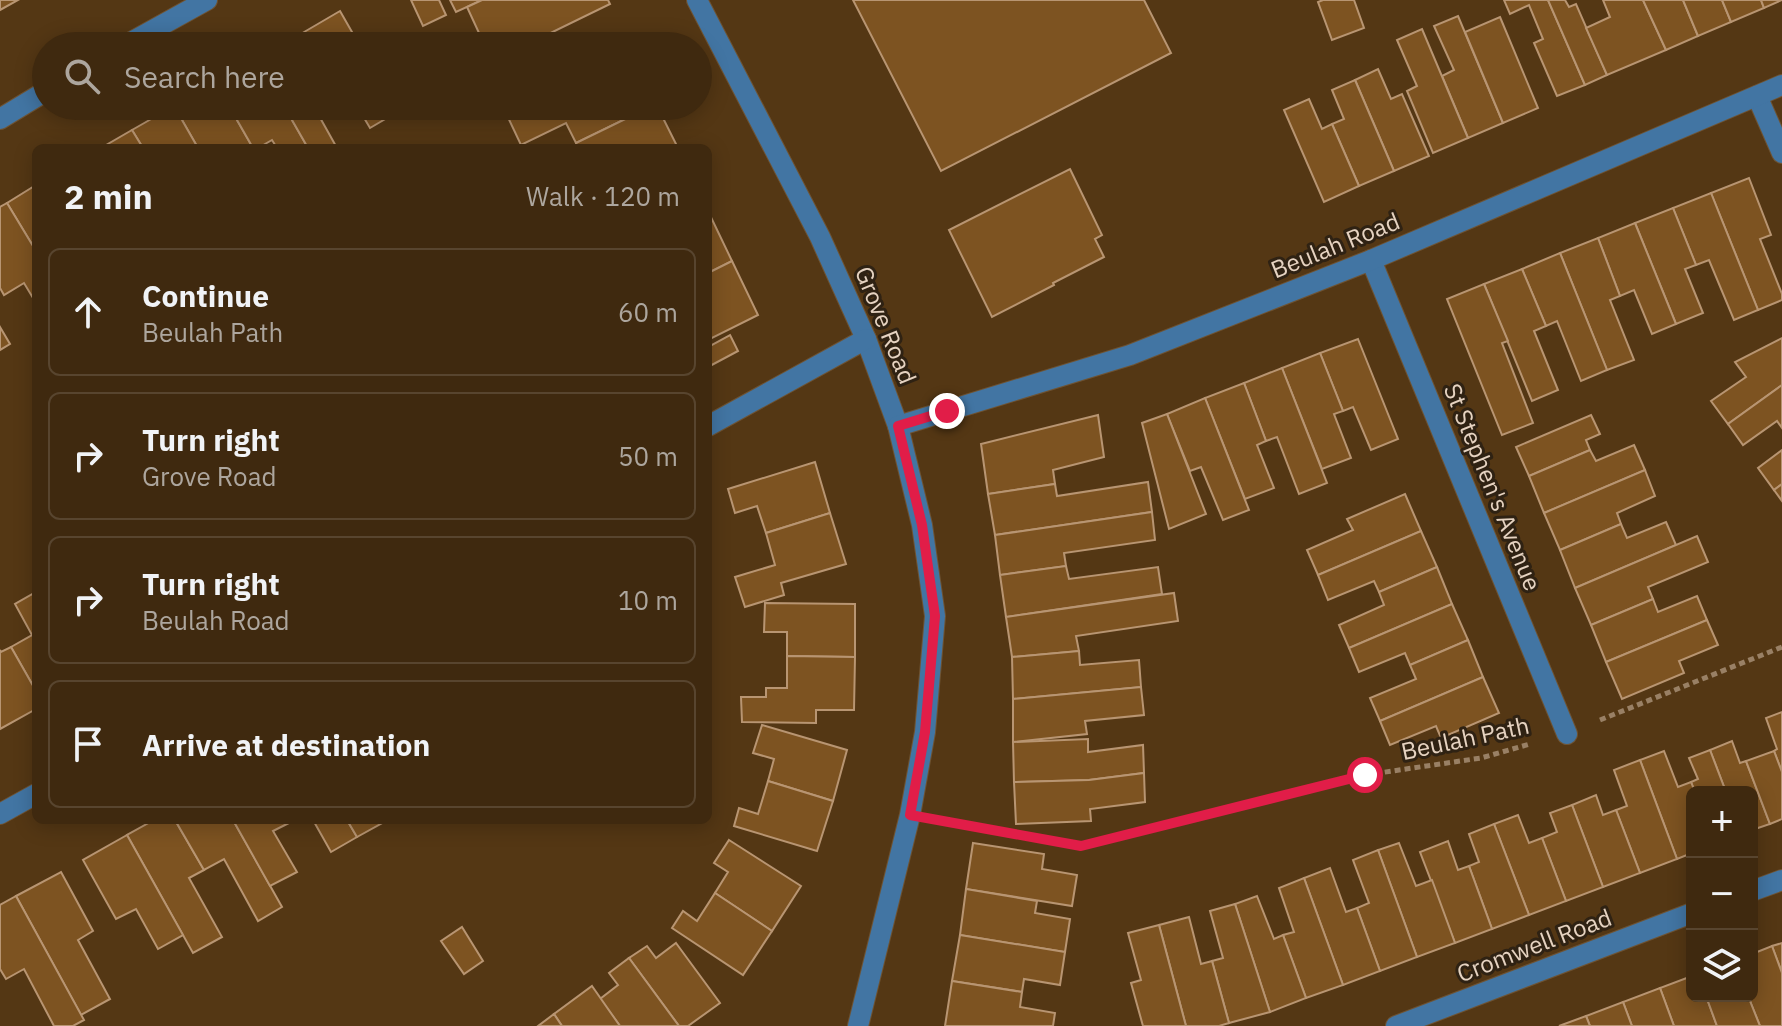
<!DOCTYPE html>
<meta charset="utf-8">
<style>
body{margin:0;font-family:"IBM Plex Sans",sans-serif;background:#463118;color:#f1f3f6}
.controls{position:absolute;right:24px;bottom:24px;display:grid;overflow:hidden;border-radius:12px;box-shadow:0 4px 20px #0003}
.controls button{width:72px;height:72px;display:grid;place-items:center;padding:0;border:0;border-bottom:2px solid #58452f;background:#3f290f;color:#f1f3f6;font:40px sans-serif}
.stop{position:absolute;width:24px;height:24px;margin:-18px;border:6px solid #e11d48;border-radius:50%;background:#fff}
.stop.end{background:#e11d48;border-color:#fff;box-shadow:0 2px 8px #0008}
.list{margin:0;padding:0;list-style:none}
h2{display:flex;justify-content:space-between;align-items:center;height:104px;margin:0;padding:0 32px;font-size:34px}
h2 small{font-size:26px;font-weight:400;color:#ada69e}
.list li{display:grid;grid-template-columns:52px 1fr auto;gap:24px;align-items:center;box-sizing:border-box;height:128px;margin:0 16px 16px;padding:0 16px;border:2px solid #58452f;border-radius:12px}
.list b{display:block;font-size:30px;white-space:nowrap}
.list p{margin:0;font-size:26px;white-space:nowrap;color:#ada69e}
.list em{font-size:26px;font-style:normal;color:#ada69e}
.icon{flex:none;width:44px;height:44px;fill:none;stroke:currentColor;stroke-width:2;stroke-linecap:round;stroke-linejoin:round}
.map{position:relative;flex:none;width:1782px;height:1026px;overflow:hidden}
.search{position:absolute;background:#3f290f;box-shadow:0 4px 20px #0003;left:32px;top:32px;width:680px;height:88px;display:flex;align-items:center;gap:20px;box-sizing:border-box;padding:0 28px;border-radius:44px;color:#ada69e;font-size:30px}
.panel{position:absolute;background:#3f290f;box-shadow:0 4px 20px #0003;left:32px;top:144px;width:680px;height:680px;border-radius:12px}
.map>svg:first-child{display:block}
</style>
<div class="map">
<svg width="1782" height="1026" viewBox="0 0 1782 1026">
<rect width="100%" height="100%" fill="#543714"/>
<g fill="#7d5321" stroke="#b89572" stroke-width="2">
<path d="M0,0H18L0,10Z"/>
<path d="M411,0H439L446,15L423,26Z"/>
<path d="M450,0H482L456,12Z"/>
<path d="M482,0H608L610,4L524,46H485L467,7Z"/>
<path d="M853,0H1144L1171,53L941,171Z"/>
<path d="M1323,0H1354L1364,28L1332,40L1318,2Z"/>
<path d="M1504,0H1548L1585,85L1557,96L1534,43L1543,39L1529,5L1510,14Z"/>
<path d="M1548,0H1565L1569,7L1576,4L1607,75L1585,85Z"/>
<path d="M1603,0H1643L1666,50L1607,75L1586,28L1610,17Z"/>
<path d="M1643,0H1683L1698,36L1666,50Z"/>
<path d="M1683,0H1722L1731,22L1698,36Z"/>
<path d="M1722,0H1761L1764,8L1731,22Z"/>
<path d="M1761,0H1782L1764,8Z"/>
<path d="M340,11L360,46H305L299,35Z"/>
<path d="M1458,16L1503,123L1468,138L1442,76L1454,70L1434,26Z"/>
<path d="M1500,17L1538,108L1503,123L1465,32Z"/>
<path d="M1422,29L1468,138L1433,153L1407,91L1417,86L1397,40Z"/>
<path d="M299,35L305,46H279Z"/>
<path d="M1378,69L1391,99L1402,94L1429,156L1394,171L1355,80Z"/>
<path d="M1355,80L1394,171L1359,186L1332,124L1344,119L1332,90Z"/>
<path d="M1309,99L1322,129L1332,124L1359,186L1324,202L1284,110Z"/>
<path d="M174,106H229L253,148H198Z"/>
<path d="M174,106L198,148H143L132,130Z"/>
<path d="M229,106H284L308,148H277L272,140L258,148H253Z"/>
<path d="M284,106H331L318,114L337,148H308Z"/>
<path d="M357,106H394L397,112L370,128Z"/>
<path d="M514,106H652L576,143L566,123L521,145L505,111Z"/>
<path d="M652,106H657L678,148H578L576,143Z"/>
<path d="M132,130L143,148H101Z"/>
<path d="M1070,169L1102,235L1095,239L1104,257L1053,283L1054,285L992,317L949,230Z"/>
<path d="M1749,178L1771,235L1760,239L1782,294V300L1758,310L1711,193Z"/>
<path d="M36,185V251L7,203Z"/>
<path d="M1711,193L1758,310L1734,320L1709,260L1696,265L1673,208Z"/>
<path d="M7,203L36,251V303L24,283L4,295L0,288V207Z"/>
<path d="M1673,208L1696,265L1685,269L1703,313L1676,324L1635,223Z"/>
<path d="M708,211L732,261L708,273Z"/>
<path d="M1635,223L1676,324L1652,334L1634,290L1620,296L1598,238Z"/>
<path d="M1598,238L1620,296L1610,300L1634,360L1607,370L1560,253Z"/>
<path d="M1560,253L1607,370L1581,381L1557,321L1546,326L1522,269Z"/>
<path d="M732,261L758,315L708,340V273Z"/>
<path d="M1522,269L1546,326L1534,331L1558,390L1532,401L1484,284Z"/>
<path d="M1484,284L1508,341L1502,343L1533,423L1502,435L1447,299Z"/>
<path d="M0,327L10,344L0,350Z"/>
<path d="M730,335L738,351L708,367V347Z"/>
<path d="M1782,338V385L1728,424L1711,401L1746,377L1735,362Z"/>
<path d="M1358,339L1398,439L1371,450L1353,407L1343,411L1320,353Z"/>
<path d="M1320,353L1343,411L1334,414L1351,458L1322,469L1282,368Z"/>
<path d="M1282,368L1327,483L1299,494L1277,437L1266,441L1244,383Z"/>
<path d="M1244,383L1266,441L1257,445L1274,488L1245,499L1205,398Z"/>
<path d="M1782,385V428L1777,421L1743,445L1728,424Z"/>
<path d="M1205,398L1249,510L1223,520L1201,467L1190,471L1167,414Z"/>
<path d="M1167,414L1206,514L1169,529L1142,423Z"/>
<path d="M1098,415L1104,457L1053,470L1055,484L988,494L981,444Z"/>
<path d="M1591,415L1600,434L1586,440L1590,450L1529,476L1516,447Z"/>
<path d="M1634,445L1645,470L1544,513L1529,476L1590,450L1596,461Z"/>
<path d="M1782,450V484L1774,490L1758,468Z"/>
<path d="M815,462L830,513L766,533L757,506L735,513L728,489Z"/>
<path d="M1645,470L1655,496L1617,513L1621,524L1560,550L1544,513Z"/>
<path d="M1148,482L1152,512L995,535L988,494L1055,484L1057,496Z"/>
<path d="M1782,484V501L1774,490Z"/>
<path d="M1405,494L1421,531L1318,575L1307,550L1353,530L1347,519Z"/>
<path d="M1152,512L1155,540L1064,553L1066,566L1000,575L995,535Z"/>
<path d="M830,513L846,564L781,583L784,595L745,607L735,577L775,565L766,533Z"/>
<path d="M1666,522L1676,545L1575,588L1560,550L1621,524L1627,538Z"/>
<path d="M1421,531L1437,567L1379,592L1374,581L1328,600L1318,575Z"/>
<path d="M1697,536L1708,562L1648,587L1653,599L1591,625L1575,588Z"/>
<path d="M1066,566L1069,579L1158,567L1162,594L1006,617L1000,575Z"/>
<path d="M1437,567L1452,604L1349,648L1339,625L1384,605L1379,592Z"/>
<path d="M36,592V691L11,647L32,635L15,604Z"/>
<path d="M1174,593L1178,621L1076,636L1079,651L1012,657L1006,617Z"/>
<path d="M1697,596L1707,620L1606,662L1591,625L1653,599L1658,612Z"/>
<path d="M765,603L855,604V657L787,656V632H764Z"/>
<path d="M1452,604L1468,640L1410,665L1405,653L1359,672L1349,648Z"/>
<path d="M1707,620L1718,645L1679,661L1684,673L1622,699L1606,662Z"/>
<path d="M1468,640L1483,677L1380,721L1370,698L1416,679L1410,665Z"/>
<path d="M11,647L36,691V709L0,729V650L1,652Z"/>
<path d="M1079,651L1080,665L1139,660L1141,687L1013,699L1012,657Z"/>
<path d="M787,656L855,657L854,710H816V723L742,722L741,697H766V688H787Z"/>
<path d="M1483,677L1499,713L1441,738L1436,726L1390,745L1380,721Z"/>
<path d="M1141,687L1144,715L1085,721L1087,734L1013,742V699Z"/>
<path d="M1782,712V772L1774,751L1777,749L1766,718Z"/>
<path d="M762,725L847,750L833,801L768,781L774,759L753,753Z"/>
<path d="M1088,739V752L1143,745L1144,773L1089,780L1014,782L1013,742Z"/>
<path d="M1732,741L1740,763L1746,761L1770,824L1752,830V792H1726L1710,750Z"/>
<path d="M1710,750L1726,792H1695L1691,782L1698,779L1689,758Z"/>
<path d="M1664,751L1678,787L1691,782L1695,792H1692V853L1677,859L1640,760Z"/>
<path d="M1774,751L1782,772V819L1770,824L1746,761Z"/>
<path d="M1640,760L1677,859L1640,873L1616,810L1627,806L1614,770Z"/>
<path d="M1144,773L1145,802L1090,809L1091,821L1016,824L1014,782L1089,780Z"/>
<path d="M768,781L833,801L817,851L734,826L739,808L758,814Z"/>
<path d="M1596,795L1603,815L1616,810L1640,873L1603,887L1572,805Z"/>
<path d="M1572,805L1603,887L1566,901L1542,838L1557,832L1550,813Z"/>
<path d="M1518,815L1529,843L1542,838L1566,901L1529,915L1494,824Z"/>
<path d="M154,820H175L204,870L189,878L222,937L193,953L127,835Z"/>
<path d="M175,820H233L282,907L258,921L224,859L204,870Z"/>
<path d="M233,820H290L291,822L273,831L297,872L270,886Z"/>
<path d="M313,820H347L357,837L331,852Z"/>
<path d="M347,820H383L384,822L357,837Z"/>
<path d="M1494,824L1529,915L1492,929L1469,866L1479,862L1469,834Z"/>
<path d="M127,835L183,935L158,949L136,909L116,919L83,860Z"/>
<path d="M729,840L801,886L772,931L715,893L728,872L714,863Z"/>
<path d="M1448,841L1458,870L1469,866L1492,929L1455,943L1420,852Z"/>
<path d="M973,843L1044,854L1042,869L1077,875L1072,906L966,889Z"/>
<path d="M1399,843L1416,886L1432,880L1455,943L1417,957L1378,850Z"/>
<path d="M1378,850L1417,957L1380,971L1357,908L1369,903L1353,860Z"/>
<path d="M1330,868L1346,912L1357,908L1380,971L1343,985L1304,878Z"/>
<path d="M61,872L93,931L78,940L110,999L81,1015L16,896Z"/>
<path d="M1304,878L1343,985L1306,998L1283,935L1294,932L1279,888Z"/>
<path d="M966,889L1037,901L1035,913L1070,919L1065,952L960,935Z"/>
<path d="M715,893L772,931L743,975L672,928L683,911L697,921Z"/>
<path d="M16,896L84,1020L73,1026H54L24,969L6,979L0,969V905Z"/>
<path d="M1257,896L1274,939L1283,935L1306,998L1270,1012L1235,904Z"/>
<path d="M1235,904L1270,1012L1229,1023L1212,961L1223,958L1210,911Z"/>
<path d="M1189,917L1201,964L1212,961L1229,1023L1219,1026H1186L1159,925Z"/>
<path d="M1159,925L1186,1026H1143L1131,983L1141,980L1128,933Z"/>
<path d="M462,927L483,961L464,974L441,941Z"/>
<path d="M960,935L1065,952L1060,985L1024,979L1022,992L952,981Z"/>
<path d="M676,943L720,1003L688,1026H679L629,958L647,946L656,958Z"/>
<path d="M1782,943V973L1772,946Z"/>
<path d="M1772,946L1782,973V1026H1760L1748,996H1752V954Z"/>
<path d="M629,958L679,1026H620L600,999L618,985L609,973Z"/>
<path d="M1692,976V996H1706L1717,1026H1674L1660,988Z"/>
<path d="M952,981L1022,992L1020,1007L1055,1013L1053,1026H945Z"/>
<path d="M592,986L620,1026H562L554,1014Z"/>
<path d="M1660,988L1674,1026H1632L1623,1002Z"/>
<path d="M1706,996H1748L1760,1026H1717Z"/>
<path d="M1623,1002L1632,1026H1590L1586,1016Z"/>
<path d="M554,1014L562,1026H538Z"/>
<path d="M1586,1016L1590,1026H1559Z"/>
</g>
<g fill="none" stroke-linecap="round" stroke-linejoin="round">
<defs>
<g id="minor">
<path d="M697,0L820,237L866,339L898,426L922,525L935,616L925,732L910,815L858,1026"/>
<path d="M124,46L207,0"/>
<path d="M1757,96L1782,153"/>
<path d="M0,119L46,91"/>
<path d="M1371,260L1567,734"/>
<path d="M708,426L866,339"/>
<path d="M898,426L1130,355L1371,260L1782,85"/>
<path d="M0,814L36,794"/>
<path d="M1752,891L1782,880"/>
<path d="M1396,1026L1692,913"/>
</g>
</defs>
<use href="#minor" stroke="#6e5333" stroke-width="22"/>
<g stroke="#998065" stroke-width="5" stroke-dasharray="6 4" stroke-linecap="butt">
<path d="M1600,720L1782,647"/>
<path d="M946,821L1081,846L1365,775L1481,758L1530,744"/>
</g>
<use href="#minor" stroke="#4275a3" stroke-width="20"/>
</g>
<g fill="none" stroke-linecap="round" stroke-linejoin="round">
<path stroke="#e11d48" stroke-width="10" d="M947,411L898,426L922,525L935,616L925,732L910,815L1081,846L1365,775"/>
</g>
<g text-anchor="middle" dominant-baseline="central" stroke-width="6" stroke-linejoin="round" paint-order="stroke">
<g font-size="24" fill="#e6d3c1" stroke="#2f2213">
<text transform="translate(1335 245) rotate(-22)">Beulah Road</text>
<text transform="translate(886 325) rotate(68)">Grove Road</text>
<text transform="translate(1493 487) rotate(68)">St Stephen's Avenue</text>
<text transform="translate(1465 738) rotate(-12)">Beulah Path</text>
<text transform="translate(1534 945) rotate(-21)">Cromwell Road</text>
</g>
</g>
</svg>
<div class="controls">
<button>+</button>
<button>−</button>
<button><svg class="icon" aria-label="layers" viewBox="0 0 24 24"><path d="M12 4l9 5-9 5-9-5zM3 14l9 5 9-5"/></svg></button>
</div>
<div class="stop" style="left:1365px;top:775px"></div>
<div class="stop end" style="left:947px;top:411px"></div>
<div class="search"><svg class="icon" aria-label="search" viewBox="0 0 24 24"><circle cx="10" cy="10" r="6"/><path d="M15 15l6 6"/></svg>Search here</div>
<section class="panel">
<h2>2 min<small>Walk · 120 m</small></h2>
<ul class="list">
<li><svg class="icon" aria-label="ahead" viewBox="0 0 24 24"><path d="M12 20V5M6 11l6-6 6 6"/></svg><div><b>Continue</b><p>Beulah Path</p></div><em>60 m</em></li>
<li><svg class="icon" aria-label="right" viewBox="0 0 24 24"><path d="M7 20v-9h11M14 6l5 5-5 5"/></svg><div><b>Turn right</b><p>Grove Road</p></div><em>50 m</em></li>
<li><svg class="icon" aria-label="right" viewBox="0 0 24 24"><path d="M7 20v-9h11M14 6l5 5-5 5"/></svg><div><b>Turn right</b><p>Beulah Road</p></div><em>10 m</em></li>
<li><svg class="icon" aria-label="arrive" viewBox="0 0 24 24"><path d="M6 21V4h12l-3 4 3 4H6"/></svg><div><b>Arrive at destination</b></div></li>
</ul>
</section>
</div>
